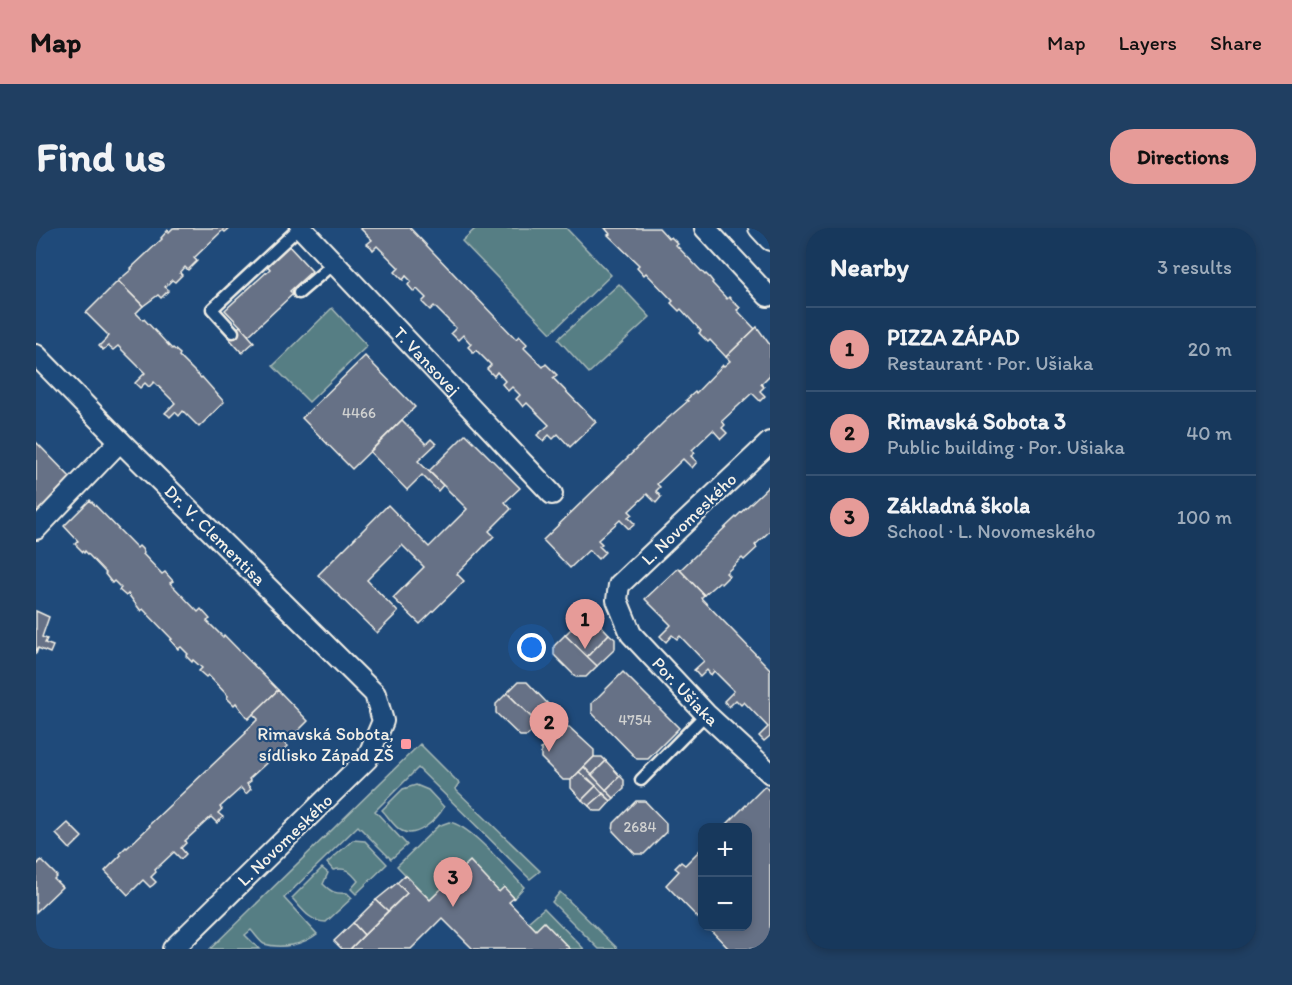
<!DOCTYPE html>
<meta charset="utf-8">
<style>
body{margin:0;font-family:Itim,sans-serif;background:#203f62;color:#f1f3f6}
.controls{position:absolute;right:18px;bottom:18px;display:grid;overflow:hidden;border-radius:12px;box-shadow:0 3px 9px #0003}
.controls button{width:54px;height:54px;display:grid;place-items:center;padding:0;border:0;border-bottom:2px solid #365272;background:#17385c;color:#f1f3f6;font:30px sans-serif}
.you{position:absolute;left:496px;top:420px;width:21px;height:21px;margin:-15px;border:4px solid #fff;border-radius:50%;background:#1a73e8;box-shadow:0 0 0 9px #1a73e833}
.badge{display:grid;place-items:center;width:39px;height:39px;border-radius:50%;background:#e69b98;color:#111;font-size:20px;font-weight:700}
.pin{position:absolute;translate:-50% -50px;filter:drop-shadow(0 2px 3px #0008)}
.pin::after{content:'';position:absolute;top:32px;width:21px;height:18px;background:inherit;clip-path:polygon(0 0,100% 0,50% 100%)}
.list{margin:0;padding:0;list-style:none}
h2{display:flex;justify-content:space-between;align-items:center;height:78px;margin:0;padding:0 24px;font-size:26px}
h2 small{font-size:20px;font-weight:400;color:#9eacbb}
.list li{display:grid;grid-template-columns:39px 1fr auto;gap:18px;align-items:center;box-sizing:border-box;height:84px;padding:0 24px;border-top:2px solid #365272}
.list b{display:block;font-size:22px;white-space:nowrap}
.list p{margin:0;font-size:20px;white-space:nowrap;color:#9eacbb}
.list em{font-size:20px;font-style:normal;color:#9eacbb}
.map{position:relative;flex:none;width:734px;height:721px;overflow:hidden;border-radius:24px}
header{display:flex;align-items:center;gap:36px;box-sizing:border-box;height:84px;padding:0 30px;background:#e69b98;color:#111}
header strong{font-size:28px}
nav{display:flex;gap:33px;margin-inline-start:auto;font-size:21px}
.intro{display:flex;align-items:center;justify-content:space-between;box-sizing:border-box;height:144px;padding:0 36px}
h1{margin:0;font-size:42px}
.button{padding:15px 27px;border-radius:24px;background:#e69b98;color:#111;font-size:21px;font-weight:700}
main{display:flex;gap:36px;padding:0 36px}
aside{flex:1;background:#17385c;border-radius:24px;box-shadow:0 3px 9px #0003}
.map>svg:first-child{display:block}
</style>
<header>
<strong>Map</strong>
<nav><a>Map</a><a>Layers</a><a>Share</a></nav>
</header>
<div class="intro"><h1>Find us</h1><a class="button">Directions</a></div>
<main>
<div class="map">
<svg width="734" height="721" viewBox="0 0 734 721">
<rect width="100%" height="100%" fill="#1f4a7a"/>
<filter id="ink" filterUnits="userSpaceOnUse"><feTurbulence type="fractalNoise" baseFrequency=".0167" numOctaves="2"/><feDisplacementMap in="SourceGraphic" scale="12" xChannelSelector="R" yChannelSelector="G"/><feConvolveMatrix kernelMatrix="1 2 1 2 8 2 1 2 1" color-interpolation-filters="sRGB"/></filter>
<g filter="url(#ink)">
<g fill="#577e84" stroke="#a6b8b6" stroke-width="1.5">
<path d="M440,0H530L575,47L515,105L426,13Z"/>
<path d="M583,56L614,89L553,145L522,111Z"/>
<path d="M296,80L331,118L273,174L237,138Z"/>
<path d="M384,516L423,555L419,561L504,643L494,651L382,540L339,583L371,617L355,631L322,598L248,670L281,706C267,717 245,721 228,716C223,713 219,706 215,702L209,707L223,721H174Z"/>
<path d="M380,557L392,562L408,579C401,591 381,611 366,603C358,599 352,588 346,582L367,561Z"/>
<path d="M413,594C435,597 471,642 488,659L478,670L468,660L463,664L434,634L394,672L361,638L402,598Z"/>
<path d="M317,612L329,613L351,636L320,666L315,661L322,653C314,643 310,639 297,642L291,635Z"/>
<path d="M286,640L292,645L287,656C295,664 299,666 311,665L316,670L290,694C274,694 266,681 256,670Z"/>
<path d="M524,664L582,721H563L516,674Z"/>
<path d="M508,680L548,721H534L508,694L500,702L492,694Z"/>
</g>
<g fill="#667186" stroke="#f4f1e8" stroke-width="1.5">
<path d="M137,0H194L189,4L187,2L158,30L161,33L152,42L149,39L144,45L146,47L139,54L136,52L129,59L133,62L125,70L122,67L107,78L82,53L96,41L95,40L126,11L125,10L132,2L133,4Z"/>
<path d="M324,0H374L480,111L483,108L491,116L488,120L507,139L510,136L521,147L517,150L560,194L534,219L522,206L517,211L513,207L507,213L501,207L513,197L491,175L487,179L483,174L480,171L484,167L476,159L472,163L466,156L469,153L461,144L458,148L451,141L455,137L440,122L437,125L435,122L432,119L435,116L427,107L422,112L415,105L420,100L398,78L394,82L386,74L390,70L381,61L378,64L372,57L375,53L370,48L367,52L359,44L363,40L341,18L337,22L335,19L331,16L336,12Z"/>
<path d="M569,0H623L633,11L635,9L642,16L640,17L669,47L670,46L674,50L677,54L676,55L691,71L693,69L704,80L701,82L719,101L690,129L674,112L672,114L663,105L665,103L645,81L643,83L635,75L637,73L610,45L608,47L601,39L603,37L572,7L574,6Z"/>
<path d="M251,16L276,43L254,63L257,66L213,107L189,82L234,41L230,36Z"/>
<path d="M82,53L107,78L100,85L107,92L108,91L136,121L137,120L144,126L143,128L165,150L166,149L188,174L163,199L147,183L143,188L139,184L134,189L132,187L129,185L139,175L118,154L113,159L109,155L104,160L99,155L109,145L82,118L77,122L72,118L67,122L63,118L73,108L50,85Z"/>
<path d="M204,98L218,114L206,125L192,109Z"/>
<path d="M721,99L734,117V147L725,156L728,159L724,163L729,168L724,173L716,165L686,193L689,197L686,200L691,205L685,211L677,202L656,222L659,225L655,228L661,234L656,240L647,231L621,256L624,259L620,263L625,269L620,275L611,266L593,283L596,286L592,289L599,296L593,301L584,292L562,312L566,316L563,318L569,324L562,331L553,322L534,340L507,312L630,192L652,173L650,172L659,164L660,165L687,137L688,138L694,133L690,129Z"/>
<path d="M329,128L379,179L316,241L266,190Z"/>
<path d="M366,192L390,216L395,211L400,216L382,233L407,257L402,263L386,247L371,262L334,224Z"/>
<path d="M430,206L484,260L469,274L475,281L453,303L458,308L421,346L428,353L384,396L357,370L388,339L366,317L331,352L362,384L341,405L282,347L352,277L393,319L431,281L393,243Z"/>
<path d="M0,214L38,253L0,290Z"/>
<path d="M734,257V303L719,317L721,320L708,332L706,330L690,345L693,348L685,356L683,354L668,367L644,342Z"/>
<path d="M54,272L101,320L103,318L106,321L108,325L107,326L126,346L129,344L137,353L134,355L162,384L165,381L174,391L171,393L187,409L188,407L242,462L212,491L200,475L198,477L191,470L192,468L172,447L170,449L163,443L166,440L157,432L156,434L150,428L152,426L145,419L142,421L134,412L136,411L107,381L105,383L92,366L90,368L83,362L85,360L78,353L76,355L69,346L70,345L49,323L48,325L39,316L42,313L28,298Z"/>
<path d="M642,340L668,367L665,370L734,441V508L728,513L723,508L732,499L708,474L705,477L700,472L693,479L688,473L698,463L678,443L675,447L671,442L664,449L658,442L668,433L644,408L641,411L636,407L630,414L624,408L635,397L609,371Z"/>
<path d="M0,383L13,389L6,409L11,411L9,415L17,418L14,425L2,420L0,426Z"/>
<path d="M547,389H557L573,406L551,429L529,407Z"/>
<path d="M573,406L579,411V421L561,438L551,429Z"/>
<path d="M529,407L561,438L550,449H540L518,427V418Z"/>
<path d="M587,444L643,500L612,531H601L556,485V475Z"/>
<path d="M482,454H491L514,478V486L503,497L471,465Z"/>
<path d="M242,462L272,493L249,516L252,518L248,522L253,527L247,533L240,526L213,551L215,553L211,556L215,561L210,566L205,560L184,579L186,581L182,585L187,589L181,595L175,589L149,613L150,615L145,620L150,626L145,631L138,624L119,642L120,644L115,649L120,654L117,657L114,659L107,652L92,667L69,643L85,627L84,625L90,619L91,620L114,598L113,597L210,505L209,504L222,491L217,486Z"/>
<path d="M471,465L503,497L491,508H484L460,485V476Z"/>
<path d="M527,499H533L558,522V529L535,552H527L505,530V521Z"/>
<path d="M558,529H566L570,533L556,547L548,539Z"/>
<path d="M570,533L584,548L570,562L556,547Z"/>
<path d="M548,539L578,570L575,573L552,550L550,552L543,544Z"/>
<path d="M543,544L560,558L546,572L535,560V552Z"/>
<path d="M584,548L588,552V561L578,570L570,562Z"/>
<path d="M560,558L567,566L553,578L546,572Z"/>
<path d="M729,558L734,564V721H693L671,698H712V600H687Z"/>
<path d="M567,566L575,573L566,583H558L553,578Z"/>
<path d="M600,573H609L630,595V604L608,626H599L577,603L578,595Z"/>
<path d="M32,595L46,609L34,621L20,606Z"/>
<path d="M666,620V694L630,657L643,643L639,640L645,634L649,637Z"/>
<path d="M5,632L21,648L18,651L26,659L0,684V633L2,636Z"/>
<path d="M434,633L463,664L468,659L478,670L473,674L500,702L508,694L534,721H437L406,690L375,721H314L371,665L361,655L369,647L394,672Z"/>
<path d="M361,655L371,665L352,683L340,672Z"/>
<path d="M340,672L352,683L328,707L317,695Z"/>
<path d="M317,695L328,707L314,721H306L298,713Z"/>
</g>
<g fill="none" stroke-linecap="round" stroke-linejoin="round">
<defs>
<g id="service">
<path d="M263,65L298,35"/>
<path d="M197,104L176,81L263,0"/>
<path d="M605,552L670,486"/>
</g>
<g id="minor">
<path id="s1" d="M265,0L516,266"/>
<path d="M669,0L732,68"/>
<path d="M723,0L734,12"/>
<path id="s2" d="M0,127L84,213L339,466L347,493L331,531L137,721"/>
<path id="s3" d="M734,214L583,357L581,372L595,406L670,486L734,545"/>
<path d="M0,301L84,213"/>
</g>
</defs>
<use href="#service" stroke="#f4f1e8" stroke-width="15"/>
<use href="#minor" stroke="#f4f1e8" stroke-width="24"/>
<use href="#service" stroke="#1f4a7a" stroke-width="10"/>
<use href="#minor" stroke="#1f4a7a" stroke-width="20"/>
</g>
</g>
<rect fill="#ff9aa2" stroke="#1f4a7a" stroke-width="2" x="364" y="510" width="12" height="12" rx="3"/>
<g text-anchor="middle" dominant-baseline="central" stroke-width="4.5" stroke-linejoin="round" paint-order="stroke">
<g font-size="15" fill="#d0d1d0">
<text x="323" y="185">4466</text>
<text x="599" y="492">4754</text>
<text x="604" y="599">2684</text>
</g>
<g font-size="18" fill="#f4f1e8" stroke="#1f4a7a">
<text stroke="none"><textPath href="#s1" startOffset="183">T. Vansovej</textPath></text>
<text transform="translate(653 291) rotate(-44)">L. Novomeského</text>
<text stroke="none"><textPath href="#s2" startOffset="254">Dr. V. Clementisa</textPath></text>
<text stroke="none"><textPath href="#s3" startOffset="339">Por. Ušiaka</textPath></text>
<text transform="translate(249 612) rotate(-44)">L. Novomeského</text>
</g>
<g font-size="18" fill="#f4f1e8" stroke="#1f4a7a" text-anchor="end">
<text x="358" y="506">Rimavská Sobota,<tspan x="358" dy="21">sídlisko Západ ZŠ</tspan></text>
</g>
</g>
</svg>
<div class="controls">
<button>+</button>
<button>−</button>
</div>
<div class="you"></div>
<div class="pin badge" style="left:549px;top:421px">1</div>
<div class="pin badge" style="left:513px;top:524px">2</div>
<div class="pin badge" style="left:417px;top:679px">3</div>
</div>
<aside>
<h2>Nearby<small>3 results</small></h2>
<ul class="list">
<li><span class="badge">1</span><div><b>PIZZA ZÁPAD</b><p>Restaurant · Por. Ušiaka</p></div><em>20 m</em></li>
<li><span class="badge">2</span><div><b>Rimavská Sobota 3</b><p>Public building · Por. Ušiaka</p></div><em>40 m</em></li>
<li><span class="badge">3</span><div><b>Základná škola</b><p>School · L. Novomeského</p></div><em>100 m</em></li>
</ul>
</aside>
</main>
